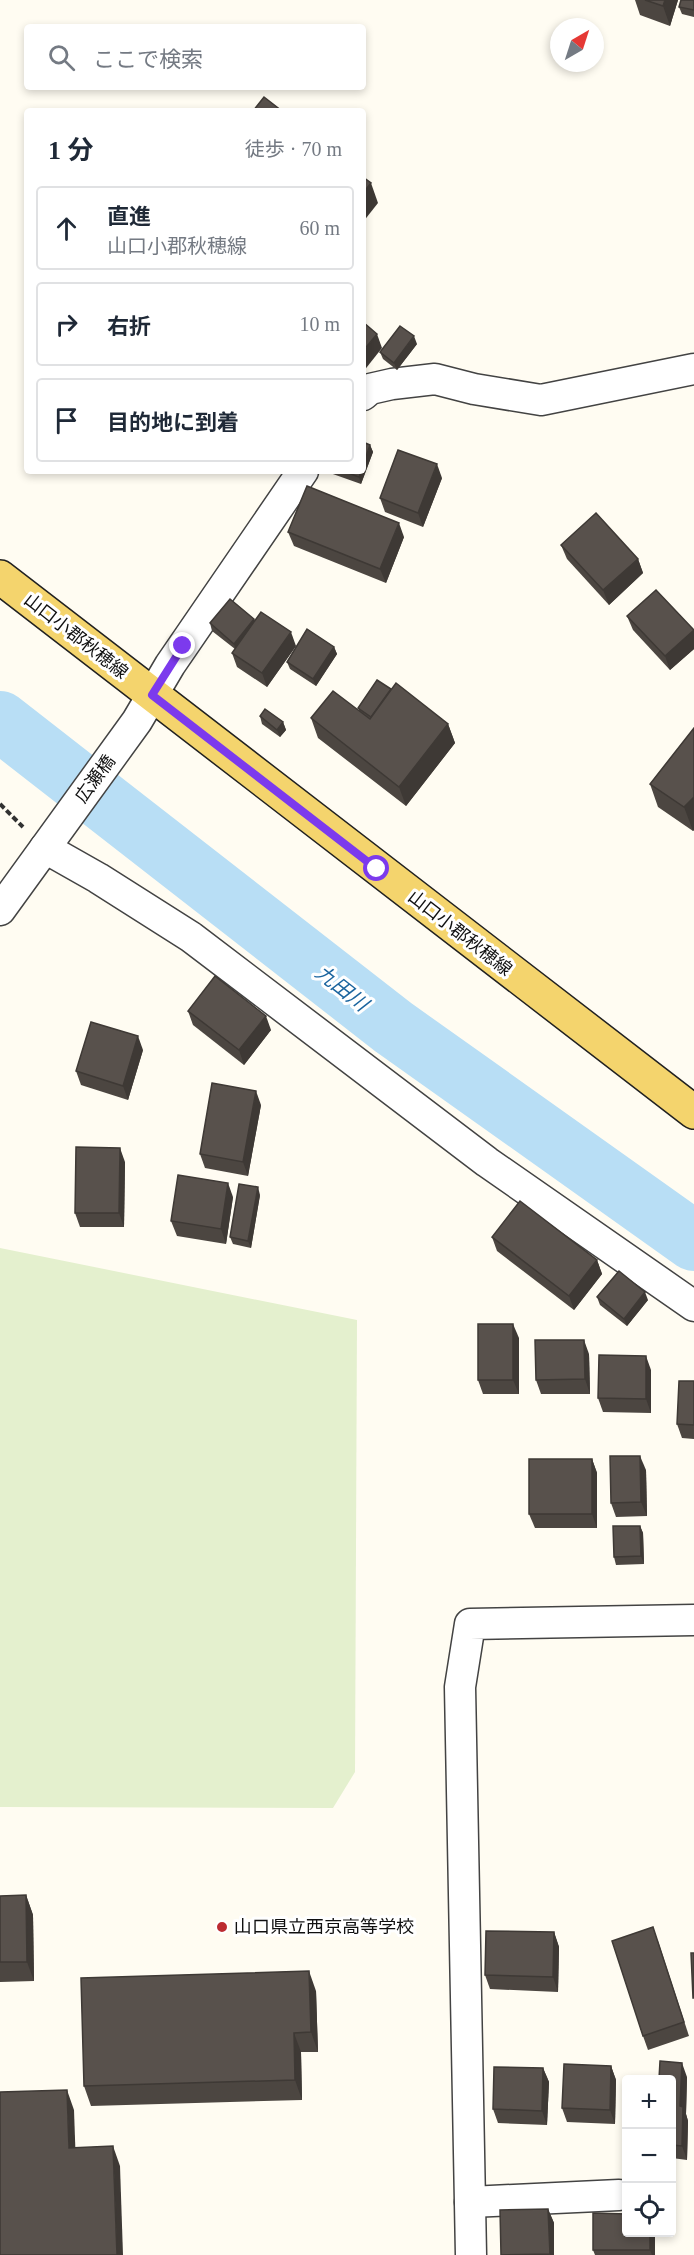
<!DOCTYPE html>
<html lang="ja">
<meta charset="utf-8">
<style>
body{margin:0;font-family:"Times New Roman","Noto Sans JP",serif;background:#f2f2f3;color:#1f2937}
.controls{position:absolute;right:18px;bottom:18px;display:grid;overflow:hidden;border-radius:6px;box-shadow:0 3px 9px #0003}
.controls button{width:54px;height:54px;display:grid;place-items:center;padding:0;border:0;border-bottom:2px solid #e0e1e3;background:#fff;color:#1f2937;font:30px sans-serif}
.compass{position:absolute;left:550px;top:18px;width:54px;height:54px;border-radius:50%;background:#fff;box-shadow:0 3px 9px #0003;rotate:39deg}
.stop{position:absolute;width:18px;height:18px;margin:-14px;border:4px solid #7c3aed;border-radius:50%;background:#fff}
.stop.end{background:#7c3aed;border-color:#fff;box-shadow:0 2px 6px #0008}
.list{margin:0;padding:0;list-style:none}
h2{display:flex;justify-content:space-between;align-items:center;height:78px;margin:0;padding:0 24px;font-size:26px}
h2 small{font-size:20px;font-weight:400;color:#747a83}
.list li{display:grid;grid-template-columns:39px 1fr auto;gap:18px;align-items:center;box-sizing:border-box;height:84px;margin:0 12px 12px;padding:0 12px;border:2px solid #e0e1e3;border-radius:6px}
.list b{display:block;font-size:22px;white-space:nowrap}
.list p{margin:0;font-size:20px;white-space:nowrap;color:#747a83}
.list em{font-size:20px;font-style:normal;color:#747a83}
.icon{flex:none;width:33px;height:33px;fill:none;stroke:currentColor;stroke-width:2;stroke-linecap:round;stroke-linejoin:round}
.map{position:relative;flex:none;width:694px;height:2255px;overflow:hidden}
.search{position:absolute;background:#fff;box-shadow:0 3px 9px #0003;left:24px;top:24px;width:342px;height:66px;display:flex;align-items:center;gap:15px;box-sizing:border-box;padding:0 21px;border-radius:6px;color:#747a83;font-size:22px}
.panel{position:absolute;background:#fff;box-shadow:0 3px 9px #0003;left:24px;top:108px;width:342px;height:366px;border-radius:6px}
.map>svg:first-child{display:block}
</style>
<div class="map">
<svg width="694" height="2255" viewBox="0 0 694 2255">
<rect width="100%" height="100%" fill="#fffcf2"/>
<path fill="#e4f0ce" d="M0,1248L357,1320L355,1772L333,1808L0,1807Z"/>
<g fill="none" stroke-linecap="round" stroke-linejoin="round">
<path stroke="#b8def5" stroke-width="60" d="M0,721L393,1027L694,1241"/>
<defs>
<g id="minor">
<path d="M363,395L370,389L392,384L435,379L474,389L541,400L694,369"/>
<path d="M45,848L98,878L191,937L487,1162L694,1306"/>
<path d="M0,910L137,721L170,665L303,471"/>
<path d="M470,2202L619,2195"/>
<path d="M471,2255L460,1687L470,1624L694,1620"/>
</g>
<path id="primary" d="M0,577L694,1112"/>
</defs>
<use href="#minor" stroke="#434343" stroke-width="33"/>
<use href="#primary" stroke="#212121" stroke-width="36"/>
<path stroke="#323232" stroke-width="4" stroke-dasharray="6 3" stroke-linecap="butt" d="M0,804L23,827"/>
<use href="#minor" stroke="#fff" stroke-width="30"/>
<use href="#primary" stroke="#f4d46d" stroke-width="33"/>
</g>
<g fill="#4c4641">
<path d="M635,0H678L670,26L640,15Z"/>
<path d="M694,0V17L682,14L679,7Z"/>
<path d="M417,344L397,370L383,359L380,352Z"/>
<path d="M370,445L373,452L361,484L330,473L329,471H363Z"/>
<path d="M442,478L423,527L385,512L380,498Z"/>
<path d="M288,532L404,537L386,583L294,546Z"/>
<path d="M561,545L638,559L643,573L609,605L567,559Z"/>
<path d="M627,616L694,630V649L670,670L633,630Z"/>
<path d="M254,619L255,621L296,646L267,687L237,667L232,653L235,649L212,631L210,623Z"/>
<path d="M334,647L337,654L316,686L290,669L287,662Z"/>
<path d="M391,689L448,724L455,743L406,806L318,738L311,718L359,710L358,708Z"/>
<path d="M260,716L283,722L286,730L280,737L262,724Z"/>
<path d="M694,728V830L693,831L658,807L650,784Z"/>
<path d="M188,1011L271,1030L244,1065L193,1025Z"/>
<path d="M143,1050L128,1100L81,1085L76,1071Z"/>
<path d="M261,1105L248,1176L205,1168L200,1154Z"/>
<path d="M125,1162L124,1227H80L75,1213Z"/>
<path d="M260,1195L251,1248L233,1244L230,1237Z"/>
<path d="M233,1197L226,1244L177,1236L171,1221Z"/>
<path d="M492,1237L597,1260L602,1274L574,1310L497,1251Z"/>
<path d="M597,1297L648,1300L627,1326L600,1305Z"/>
<path d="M519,1338V1394H483L478,1380Z"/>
<path d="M589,1354L590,1394H541L536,1380Z"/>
<path d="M651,1370V1413L603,1412L598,1398Z"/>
<path d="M694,1381V1439L682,1438L677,1424Z"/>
<path d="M592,1459L597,1473V1528H535L529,1514Z"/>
<path d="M646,1470L647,1516L616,1517L611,1503Z"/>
<path d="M640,1526L643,1533L644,1564L616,1565L614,1557Z"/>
<path d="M26,1895L33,1915L34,1981L0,1982V1896Z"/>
<path d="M554,1932L559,1947L558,1992L490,1989L485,1975Z"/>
<path d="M658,1941L689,2036L648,2050L643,2036Z"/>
<path d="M316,1991L318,2052H301L302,2100L91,2106L84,2086Z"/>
<path d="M611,2066L616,2080L615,2124L567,2122L562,2108Z"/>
<path d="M543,2068L549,2082L547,2125L498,2123L493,2109Z"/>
<path d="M687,2077L686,2114L688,2121L687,2160L672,2158V2079Z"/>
<path d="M548,2209L554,2223V2255H501Z"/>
<path d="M655,2232V2255H595L593,2250Z"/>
</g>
<g fill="#3e3935">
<path d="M665,0H678L670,26L663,6Z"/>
<path d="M371,183L378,203L363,222V193Z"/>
<path d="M377,334L382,348L363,372V351Z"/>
<path d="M414,336L417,344L397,370L394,363Z"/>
<path d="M370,445L373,452L361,484L359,477L361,471H363V465Z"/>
<path d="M437,464L442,478L423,527L418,513Z"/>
<path d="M399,523L404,537L386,583L380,569Z"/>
<path d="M638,559L643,573L609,605L603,590Z"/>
<path d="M254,619L257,627L236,651L234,644Z"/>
<path d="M694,630V649L670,670L665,656Z"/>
<path d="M291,632L296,646L267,687L262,673Z"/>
<path d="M334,647L337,654L316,686L313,679Z"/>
<path d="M283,722L286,730L280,737L277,730Z"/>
<path d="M448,724L455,743L406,806L399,787Z"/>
<path d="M694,797V830L693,831L684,807Z"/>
<path d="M266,1016L271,1030L244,1065L239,1050Z"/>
<path d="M138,1036L143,1050L128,1100L123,1086Z"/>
<path d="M256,1091L261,1105L248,1176L243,1162Z"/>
<path d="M120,1148L125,1162L124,1227L119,1213Z"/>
<path d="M228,1183L233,1197L226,1244L221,1229Z"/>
<path d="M258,1187L260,1195L251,1248L248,1241Z"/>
<path d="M597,1260L602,1274L574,1310L569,1296Z"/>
<path d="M645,1292L648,1300L627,1326L624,1319Z"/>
<path d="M513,1324L519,1338V1394L513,1380Z"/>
<path d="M584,1340L589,1354L590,1394L585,1379Z"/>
<path d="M646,1356L651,1370V1413L646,1399Z"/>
<path d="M640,1456L646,1470L647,1516L641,1502Z"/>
<path d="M592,1459L597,1473V1528L592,1514Z"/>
<path d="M640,1526L643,1533L644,1564L641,1556Z"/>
<path d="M26,1895L33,1915L34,1981L27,1962Z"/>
<path d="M554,1932L559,1947L558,1992L553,1977Z"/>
<path d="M309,1971L316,1991L318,2052L311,2032Z"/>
<path d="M294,2033L301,2052L302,2100L295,2080Z"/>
<path d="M682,2063L687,2077L686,2114L688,2121L687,2160L682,2146L680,2106Z"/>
<path d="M611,2066L616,2080L615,2124L610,2110Z"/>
<path d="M543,2068L549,2082L547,2125L542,2111Z"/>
<path d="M67,2090L74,2110L76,2167L69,2148Z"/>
<path d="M113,2146L120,2166L123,2255H117Z"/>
<path d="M548,2209L554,2223V2255H550V2254Z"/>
<path d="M650,2232H655V2255H652L650,2250Z"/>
</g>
<g fill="#58514c" stroke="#3e3935" stroke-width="1.5">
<path d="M645,0H665L663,6Z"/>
<path d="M681,0H694V10L679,7Z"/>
<path d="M264,97L282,111H253Z"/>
<path d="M363,177L371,183L363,193Z"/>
<path d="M363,322L377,334L363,351Z"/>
<path d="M400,326L414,336L394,363L380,352Z"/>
<path d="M363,442L370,445L363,465Z"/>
<path d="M398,450L437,464L418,513L380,498Z"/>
<path d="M343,471H361L359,477Z"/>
<path d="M307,486L399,523L380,569L288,532Z"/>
<path d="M596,513L638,559L603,590L561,545Z"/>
<path d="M656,590L694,630L665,656L627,616Z"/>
<path d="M230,599L254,619L234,644L210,623Z"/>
<path d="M261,612L291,632L262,673L232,653Z"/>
<path d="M307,629L334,647L313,679L287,662Z"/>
<path d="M377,680L391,689L371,717L358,708Z"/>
<path d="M396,683L448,724L399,787L311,718L333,691L370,719Z"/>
<path d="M265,709L283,722L277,730L260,716Z"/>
<path d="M694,728V797L684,807L650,784Z"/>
<path d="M215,976L266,1016L239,1050L188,1011Z"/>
<path d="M91,1022L138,1036L123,1086L76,1071Z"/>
<path d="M212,1083L256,1091L243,1162L200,1154Z"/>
<path d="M76,1147L120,1148L119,1213H75Z"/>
<path d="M178,1175L228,1183L221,1229L171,1221Z"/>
<path d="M239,1184L258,1187L248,1241L230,1237Z"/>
<path d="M520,1201L597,1260L569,1296L492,1237Z"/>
<path d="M619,1271L645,1292L624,1319L597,1297Z"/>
<rect x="478" y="1324" width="35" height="56"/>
<path d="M535,1340H584L585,1379L536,1380Z"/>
<path d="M599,1355L646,1356V1399L598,1398Z"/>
<path d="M679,1381H694V1425L677,1424Z"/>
<path d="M610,1456H640L641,1502L611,1503Z"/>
<rect x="529" y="1459" width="63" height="55"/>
<path d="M613,1526H640L641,1556L614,1557Z"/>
<path d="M26,1895L27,1962H0V1896Z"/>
<path d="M653,1927L684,2022L643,2036L612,1941Z"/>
<path d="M486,1931L554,1932L553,1977L485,1975Z"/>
<path d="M691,1953H694V1998H693Z"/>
<path d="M309,1971L311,2032L294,2033L295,2080L84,2086L81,1978Z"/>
<path d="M660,2061L682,2063L680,2106L683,2107L682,2146L672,2145V2079H659Z"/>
<path d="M564,2064L611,2066L610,2110L562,2108Z"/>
<path d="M494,2067L543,2068L542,2111L493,2109Z"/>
<path d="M67,2090L69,2148L113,2146L117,2255H0V2092Z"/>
<path d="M548,2209L550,2254L501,2255L500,2210Z"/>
<path d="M593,2213L627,2214V2232H650V2250H593Z"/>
</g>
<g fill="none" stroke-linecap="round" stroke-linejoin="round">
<path stroke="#7c3aed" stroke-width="8" d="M183,646L152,695L377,869"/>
</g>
<circle fill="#bc2b31" stroke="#fff" stroke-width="2" cx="222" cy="1927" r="6"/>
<g text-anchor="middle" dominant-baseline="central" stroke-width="6" stroke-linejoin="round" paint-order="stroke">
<g font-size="18" fill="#101010" stroke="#fff">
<text transform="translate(76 636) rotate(38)">山口小郡秋穂線</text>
<text transform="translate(95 779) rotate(-54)">広瀬橋</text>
<text transform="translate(460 933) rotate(38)">山口小郡秋穂線</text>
</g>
<g font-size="18" fill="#101010" stroke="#fff" text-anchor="start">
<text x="234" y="1927">山口県立西京高等学校</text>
</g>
<g font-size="20" font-style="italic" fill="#1b659f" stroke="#fff">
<text transform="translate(342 988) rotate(38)">九田川</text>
</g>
</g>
</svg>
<div class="controls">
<button>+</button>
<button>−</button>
<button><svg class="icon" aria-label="locate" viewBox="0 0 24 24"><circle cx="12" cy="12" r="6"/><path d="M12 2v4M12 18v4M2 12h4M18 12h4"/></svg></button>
</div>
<svg class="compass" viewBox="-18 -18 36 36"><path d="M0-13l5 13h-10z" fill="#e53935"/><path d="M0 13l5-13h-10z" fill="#747a83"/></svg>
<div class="stop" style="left:377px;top:869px"></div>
<div class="stop end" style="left:183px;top:646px"></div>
<div class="search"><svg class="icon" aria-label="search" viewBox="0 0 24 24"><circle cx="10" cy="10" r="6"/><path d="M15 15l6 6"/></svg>ここで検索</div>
<section class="panel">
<h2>1 分<small>徒歩 · 70 m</small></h2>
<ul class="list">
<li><svg class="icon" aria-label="ahead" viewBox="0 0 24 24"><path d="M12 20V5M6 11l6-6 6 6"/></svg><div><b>直進</b><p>山口小郡秋穂線</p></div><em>60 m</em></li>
<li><svg class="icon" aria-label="right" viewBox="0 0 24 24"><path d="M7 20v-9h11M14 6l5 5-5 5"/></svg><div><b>右折</b></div><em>10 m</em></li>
<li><svg class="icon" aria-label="arrive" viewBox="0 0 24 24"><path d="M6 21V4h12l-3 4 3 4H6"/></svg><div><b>目的地に到着</b></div></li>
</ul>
</section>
</div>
